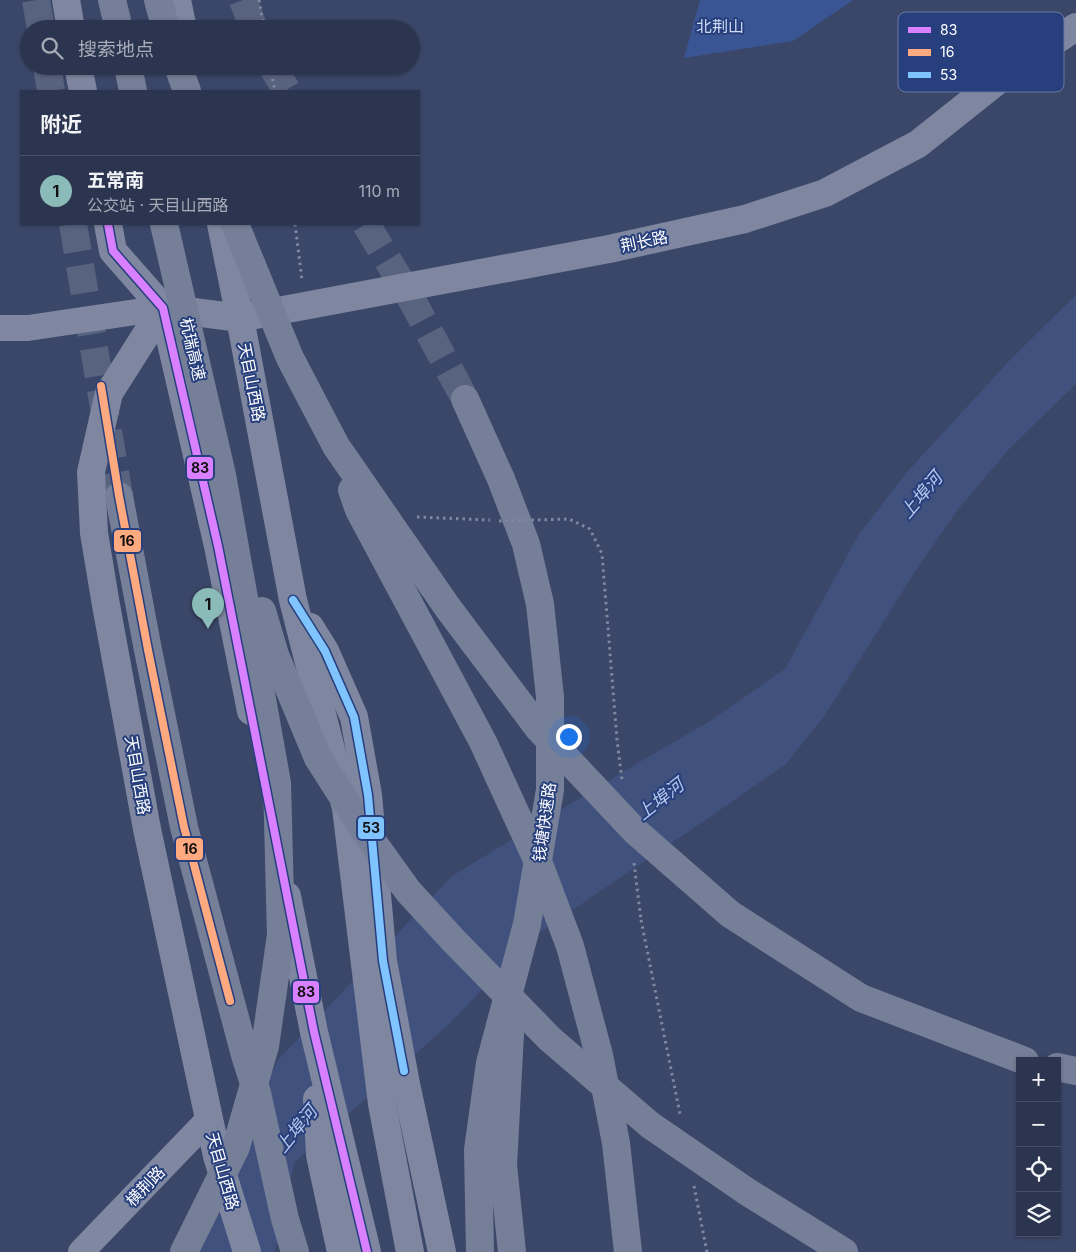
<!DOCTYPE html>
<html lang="zh">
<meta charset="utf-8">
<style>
body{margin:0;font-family:Inter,"Noto Sans SC",sans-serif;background:#384059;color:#f1f3f6}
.controls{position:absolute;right:15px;bottom:15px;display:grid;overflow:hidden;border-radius:0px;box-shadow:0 1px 4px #0004}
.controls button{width:45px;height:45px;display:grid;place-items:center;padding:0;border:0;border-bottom:1px solid #485066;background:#2c354f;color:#f1f3f6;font:25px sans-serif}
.you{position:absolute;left:568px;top:736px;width:18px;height:18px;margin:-12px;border:4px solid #fff;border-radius:50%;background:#1a73e8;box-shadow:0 0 0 8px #1a73e833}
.badge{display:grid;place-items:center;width:32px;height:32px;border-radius:50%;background:#8bbbb9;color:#111;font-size:16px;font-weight:700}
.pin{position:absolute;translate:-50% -41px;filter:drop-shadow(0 1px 2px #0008)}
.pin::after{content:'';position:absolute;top:26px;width:18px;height:15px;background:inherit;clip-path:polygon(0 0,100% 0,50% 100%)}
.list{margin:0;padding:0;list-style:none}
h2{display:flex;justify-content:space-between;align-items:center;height:65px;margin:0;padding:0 20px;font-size:21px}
h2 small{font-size:16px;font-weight:400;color:#a6abb7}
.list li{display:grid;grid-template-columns:32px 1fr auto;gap:15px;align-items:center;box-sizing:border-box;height:70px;padding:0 20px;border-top:1px solid #485066}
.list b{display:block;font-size:19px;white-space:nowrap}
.list p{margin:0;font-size:16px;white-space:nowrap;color:#a6abb7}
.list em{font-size:16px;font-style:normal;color:#a6abb7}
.icon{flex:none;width:28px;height:28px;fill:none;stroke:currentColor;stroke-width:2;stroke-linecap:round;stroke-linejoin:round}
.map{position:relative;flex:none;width:1076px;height:1252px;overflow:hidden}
.search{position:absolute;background:#2c354f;box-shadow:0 1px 4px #0004;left:20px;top:20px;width:400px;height:55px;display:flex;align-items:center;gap:12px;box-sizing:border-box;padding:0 18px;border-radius:28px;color:#a6abb7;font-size:19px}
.panel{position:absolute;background:#2c354f;box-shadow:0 1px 4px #0004;left:20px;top:90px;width:400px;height:135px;border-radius:0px}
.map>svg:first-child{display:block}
</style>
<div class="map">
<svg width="1076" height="1252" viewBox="0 0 1076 1252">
<rect width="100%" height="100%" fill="#3b4769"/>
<path fill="#3a5593" d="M700,0H853L793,41L684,58Z"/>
<path fill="#40517d" d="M1076,295V384L1010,448L959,508L916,570L825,715L786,764L710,817L534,936L449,1024L294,1163L280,1237L274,1252H174L213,1187L279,1059L452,876L636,764L710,721L785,669L859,534L907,472L1010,360Z"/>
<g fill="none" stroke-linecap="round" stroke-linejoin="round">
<g stroke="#586380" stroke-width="28" stroke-dasharray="28 14" stroke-linecap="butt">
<path d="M36,0L41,29"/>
<path d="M243,0L254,29"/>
<path d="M47,66L51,91"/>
<path d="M272,66L287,91"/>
<path d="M73,224L119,496"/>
<path d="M366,224L413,302L465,399"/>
</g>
<g stroke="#7f88a0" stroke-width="3" stroke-dasharray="2.5 4" stroke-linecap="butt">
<path d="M259,0L264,29"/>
<path d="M270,66L275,91"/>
<path d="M295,224L302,280"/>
<path d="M417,517L490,520"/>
<path d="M641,920L680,1114"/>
<path d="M694,1186L707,1252"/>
</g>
<g stroke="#7f88a0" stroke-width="26">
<path d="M0,328H28L163,308"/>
<path d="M81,1252L209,1119"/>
</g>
<g stroke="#7e879f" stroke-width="28">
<path d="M66,0L71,29"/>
<path d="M177,0L183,29"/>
<path d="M78,66L83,91"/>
<path d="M108,224L113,251L163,308L218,546L251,711"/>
<path d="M221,224L240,318L293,600L346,808L382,1104L410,1252"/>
<path d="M310,627L325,651L354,717L368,795L383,961L406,1084L442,1252"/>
<path d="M287,896L314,1032L367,1252"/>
<path d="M317,1099L320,1155L341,1252"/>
<path d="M247,1252L217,1156L147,829L106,605L94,533L91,472L109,393L163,308L240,318L609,249L745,219L825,193L918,144L1011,70L1076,27"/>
</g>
<g stroke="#767f98" stroke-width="28">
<path d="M112,0L119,29"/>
<path d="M158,0L166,29"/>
<path d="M128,66L133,91"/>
<path d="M178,66L187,91"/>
<path d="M465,399L501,479L526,544L540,604L550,697V790L527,924L490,1063L478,1150L480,1252"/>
<path d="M119,496L148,650L184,827L245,1055L257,1093L285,1219L295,1252"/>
<path d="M510,1034L503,1165L512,1252"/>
<path d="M1057,1067L1076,1071"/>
</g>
<g stroke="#7f88a0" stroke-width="3" stroke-dasharray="2.5 4" stroke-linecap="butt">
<path d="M499,521L569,519L590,529L602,554L617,740L622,780"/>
<path d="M634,863L641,920"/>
</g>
<g stroke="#767f98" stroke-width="28">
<path d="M164,224L222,475L277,783L281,935L265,1046L236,1147L184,1252"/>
<path d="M235,224L290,358L336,446L448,608L539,729L635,831L730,914L861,998L1025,1061"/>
<path d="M352,490L359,510L483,742L539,864L570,946L599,1055L616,1143L628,1252"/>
<path d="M262,611L275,655L318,758L362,827L408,891L454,941L550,1039L650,1125L746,1191L844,1252"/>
</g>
<defs>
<path id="bus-1" d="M108,224L113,251L163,308L218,546L314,1032L367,1252"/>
<path id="bus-2" d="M101,386L119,496L148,650L184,827L230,1001"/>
<path id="bus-3" d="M293,600L325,651L354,717L368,795L383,961L404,1071"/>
</defs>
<use href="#bus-1" stroke="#273f7d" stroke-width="11"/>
<use href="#bus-2" stroke="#273f7d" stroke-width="11"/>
<use href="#bus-3" stroke="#273f7d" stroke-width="11"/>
<use href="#bus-1" stroke="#d880ff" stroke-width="8"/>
<use href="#bus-2" stroke="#ffa980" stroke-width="8"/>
<use href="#bus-3" stroke="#80c4ff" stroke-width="8"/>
</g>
<g text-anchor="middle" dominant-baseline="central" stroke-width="4" stroke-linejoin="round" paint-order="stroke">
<g font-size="16" fill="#cfdaf4" stroke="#273f7d">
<text x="720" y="26">北荆山</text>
</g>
<g font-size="16" fill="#fff" stroke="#273f7d">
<text transform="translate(644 241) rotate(-12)">荆长路</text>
<text transform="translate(193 349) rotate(77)">杭瑞高速</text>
<text transform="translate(252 382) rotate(79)">天目山西路</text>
<text transform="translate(138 775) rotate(80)">天目山西路</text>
<text transform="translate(544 822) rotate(-82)">钱塘快速路</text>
<text transform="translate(223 1171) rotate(74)">天目山西路</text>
<text transform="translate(145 1186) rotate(-46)">横荆路</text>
</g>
<g font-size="18" font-style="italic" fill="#b7c7ec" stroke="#273f7d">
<text transform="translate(921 495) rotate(-50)">上埠河</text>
<text transform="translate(660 799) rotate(-38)">上埠河</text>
<text transform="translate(296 1129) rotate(-51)">上埠河</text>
</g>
</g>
<rect x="898" y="12" width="166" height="80" rx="8" fill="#273f7d" stroke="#6879a4" stroke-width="1"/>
<rect x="908" y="27" width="23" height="6" fill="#d880ff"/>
<rect x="908" y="49" width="23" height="7" fill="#ffa980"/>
<rect x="908" y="72" width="23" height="6" fill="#80c4ff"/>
<g font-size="14" fill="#fff">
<text x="940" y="35">83</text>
<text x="940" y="57">16</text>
<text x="940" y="80">53</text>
</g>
<g stroke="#273f7d" stroke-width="2">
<rect x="186" y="456" width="28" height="24" rx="5" fill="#d880ff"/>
<rect x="113" y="529" width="29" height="24" rx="5" fill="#ffa980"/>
<rect x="357" y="816" width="28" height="24" rx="5" fill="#80c4ff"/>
<rect x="175" y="837" width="29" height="24" rx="5" fill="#ffa980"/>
<rect x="292" y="980" width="28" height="24" rx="5" fill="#d880ff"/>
</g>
<g font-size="14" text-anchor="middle" font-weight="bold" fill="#111">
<text x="200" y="473">83</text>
<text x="127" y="546">16</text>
<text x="371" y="833">53</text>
<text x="190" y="854">16</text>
<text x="306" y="997">83</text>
</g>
</svg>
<div class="controls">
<button>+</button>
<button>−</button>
<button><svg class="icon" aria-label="locate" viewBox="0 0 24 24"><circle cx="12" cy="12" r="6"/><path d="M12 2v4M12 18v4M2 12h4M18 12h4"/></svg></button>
<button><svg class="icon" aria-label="layers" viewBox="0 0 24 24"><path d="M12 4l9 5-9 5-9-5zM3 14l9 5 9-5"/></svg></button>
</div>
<div class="you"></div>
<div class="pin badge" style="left:208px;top:629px">1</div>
<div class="search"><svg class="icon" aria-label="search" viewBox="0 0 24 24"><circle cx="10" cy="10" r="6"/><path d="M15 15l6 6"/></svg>搜索地点</div>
<section class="panel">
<h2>附近<small></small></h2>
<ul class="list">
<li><span class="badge">1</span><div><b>五常南</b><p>公交站 · 天目山西路</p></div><em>110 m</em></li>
</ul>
</section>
</div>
